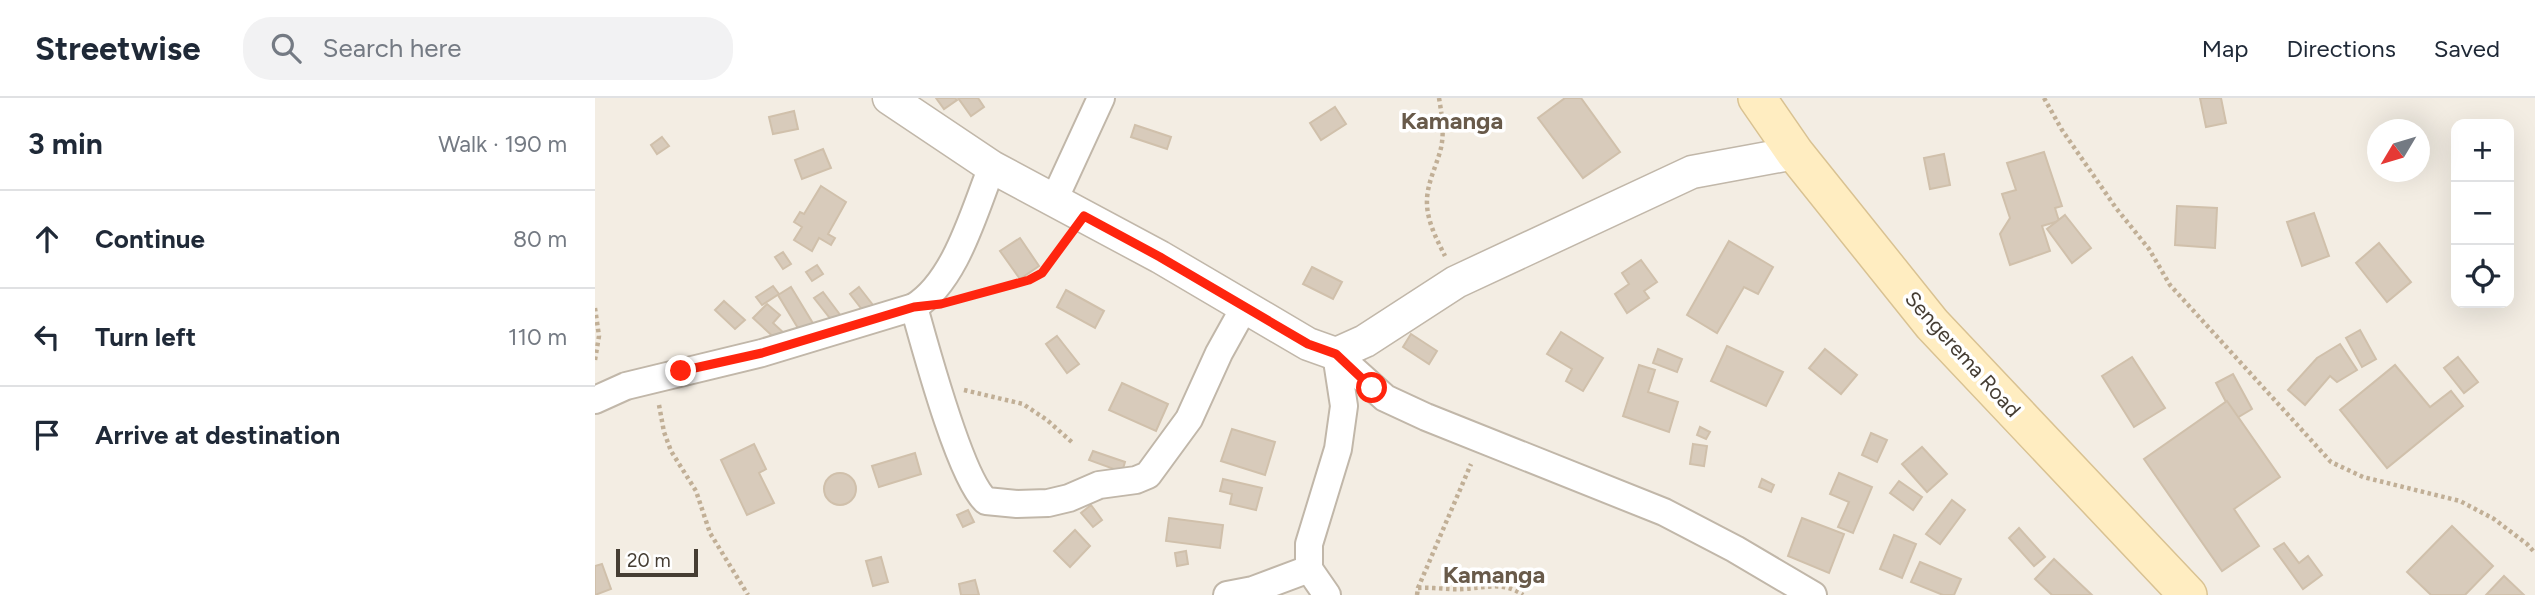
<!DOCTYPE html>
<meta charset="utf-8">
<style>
body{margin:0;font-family:Figtree,sans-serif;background:#f2f2f3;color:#1f2937}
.controls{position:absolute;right:21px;top:21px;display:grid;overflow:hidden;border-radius:14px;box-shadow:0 7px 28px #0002}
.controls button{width:63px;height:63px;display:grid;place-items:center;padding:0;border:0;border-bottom:2px solid #e0e1e3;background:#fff;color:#1f2937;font:35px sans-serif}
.compass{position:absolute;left:1772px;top:21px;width:63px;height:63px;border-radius:50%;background:#fff;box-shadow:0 7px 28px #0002;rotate:232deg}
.scale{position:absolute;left:21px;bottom:18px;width:82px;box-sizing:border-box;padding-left:7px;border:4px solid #453d33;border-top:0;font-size:19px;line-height:24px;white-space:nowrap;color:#453d33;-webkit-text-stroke:5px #fff;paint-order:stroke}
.stop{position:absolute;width:21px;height:21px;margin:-16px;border:5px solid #ff250e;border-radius:50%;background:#fff}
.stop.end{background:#ff250e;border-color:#fff;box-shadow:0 2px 7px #0008}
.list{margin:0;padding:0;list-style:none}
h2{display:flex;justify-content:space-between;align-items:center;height:91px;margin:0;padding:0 28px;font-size:30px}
h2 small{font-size:23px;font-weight:400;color:#747a83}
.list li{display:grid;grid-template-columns:46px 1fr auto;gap:21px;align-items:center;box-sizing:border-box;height:98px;padding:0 28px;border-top:2px solid #e0e1e3}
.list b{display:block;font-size:26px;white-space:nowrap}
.list em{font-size:23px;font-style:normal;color:#747a83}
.icon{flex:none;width:38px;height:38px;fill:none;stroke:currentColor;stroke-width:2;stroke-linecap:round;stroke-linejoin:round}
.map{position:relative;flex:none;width:1940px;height:497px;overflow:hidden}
header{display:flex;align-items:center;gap:42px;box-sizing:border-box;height:98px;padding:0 35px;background:#fff;border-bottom:2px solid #e0e1e3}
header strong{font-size:33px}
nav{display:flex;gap:38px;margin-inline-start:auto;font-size:24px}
.search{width:490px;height:63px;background:#f2f2f3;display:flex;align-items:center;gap:18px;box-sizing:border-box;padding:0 24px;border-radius:28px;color:#747a83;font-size:26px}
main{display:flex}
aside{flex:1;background:#fff}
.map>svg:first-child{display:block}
</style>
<header>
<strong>Streetwise</strong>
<div class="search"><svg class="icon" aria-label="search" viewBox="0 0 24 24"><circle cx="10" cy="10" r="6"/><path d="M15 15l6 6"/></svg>Search here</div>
<nav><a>Map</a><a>Directions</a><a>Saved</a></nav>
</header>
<main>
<aside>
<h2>3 min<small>Walk · 190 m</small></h2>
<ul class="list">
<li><svg class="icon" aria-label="ahead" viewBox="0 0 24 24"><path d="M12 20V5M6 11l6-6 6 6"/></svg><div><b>Continue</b></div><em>80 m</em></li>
<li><svg class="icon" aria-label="left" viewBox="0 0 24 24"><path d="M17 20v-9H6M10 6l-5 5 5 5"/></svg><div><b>Turn left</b></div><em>110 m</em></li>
<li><svg class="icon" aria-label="arrive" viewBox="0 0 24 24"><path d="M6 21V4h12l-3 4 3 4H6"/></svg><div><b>Arrive at destination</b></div></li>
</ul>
</aside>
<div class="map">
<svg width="1940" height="497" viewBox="0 0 1940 497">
<rect width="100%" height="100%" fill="#f3ede3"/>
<g fill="#d8cbbb" stroke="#d0c0ab" stroke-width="2">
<path d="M341,0H360L362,2L349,11Z"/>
<path d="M363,0H383L389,9L376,18Z"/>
<path d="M970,0H986L1025,54L988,80L943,20Z"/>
<path d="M1605,0H1626L1631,25L1611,29Z"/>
<path d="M740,9L751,26L726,42L715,25Z"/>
<path d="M199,13L203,31L178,36L174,19Z"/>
<path d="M540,27L576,39L572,51L536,39Z"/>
<path d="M67,39L74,48L62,56L56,47Z"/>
<path d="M228,51L236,70L207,81L200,62Z"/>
<path d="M1449,54L1467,108L1460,110L1464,123L1447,128L1455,153L1415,167L1405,136L1415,120L1407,96L1421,92L1412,65Z"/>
<path d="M1349,56L1355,87L1335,91L1329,60Z"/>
<path d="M226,88L251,104L233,136L240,140L236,147L224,140L217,153L199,142L207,129L199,124L205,114L209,116Z"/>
<path d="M1582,108L1622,110L1620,150L1580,147Z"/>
<path d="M1719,115L1734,158L1707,168L1692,124Z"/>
<path d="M1470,117L1496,150L1477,165L1452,131Z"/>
<path d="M425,140L444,168L425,181L405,153Z"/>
<path d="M1134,143L1178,169L1163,196L1149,189L1122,235L1092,217Z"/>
<path d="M1784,145L1816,184L1792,204L1761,165Z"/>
<path d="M188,154L196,166L188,171L180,159Z"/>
<path d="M1046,162L1062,184L1049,193L1054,200L1032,215L1020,196L1034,186L1027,175Z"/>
<path d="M222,167L228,176L217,183L211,174Z"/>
<path d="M717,169L747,184L738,201L708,186Z"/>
<path d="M178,188L184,196L167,207L161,199Z"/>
<path d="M196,189L219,227L206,235L183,197Z"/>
<path d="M264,189L278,207L269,214L255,196Z"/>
<path d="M471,192L509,213L500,230L462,209Z"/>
<path d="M228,194L246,218L238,224L219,200Z"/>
<path d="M129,203L150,222L140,231L120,212Z"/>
<path d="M172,206L185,217L178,225L191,237L184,244L158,220Z"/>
<path d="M1765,232L1781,261L1767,269L1751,240Z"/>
<path d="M966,234L1008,260L988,293L971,283L977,271L952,256Z"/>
<path d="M816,236L842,253L834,266L808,249Z"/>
<path d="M462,238L484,266L472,275L451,246Z"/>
<path d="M1745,246L1762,272L1742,284L1735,278L1710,307L1693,292L1722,260Z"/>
<path d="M1132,248L1188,274L1171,308L1116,283Z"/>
<path d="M1063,251L1087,261L1082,274L1058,265Z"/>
<path d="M1230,251L1262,277L1246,296L1214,270Z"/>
<path d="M1537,259L1570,310L1539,329L1507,278Z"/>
<path d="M1863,259L1883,284L1869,295L1849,270Z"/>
<path d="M1044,267L1060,272L1053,294L1083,304L1074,334L1028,318Z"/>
<path d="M1800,267L1835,309L1856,293L1868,308L1792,370L1745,312Z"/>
<path d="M1638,276L1657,311L1640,321L1621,285Z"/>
<path d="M527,285L573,306L561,333L514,312Z"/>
<path d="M1632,303L1685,379L1639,411L1664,448L1627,473L1549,361Z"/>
<path d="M1105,329L1115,334L1111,341L1102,337Z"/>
<path d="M637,331L680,344L670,377L626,363Z"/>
<path d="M1276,335L1292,342L1282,364L1267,357Z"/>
<path d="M159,346L171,371L164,375L179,405L152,417L126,362Z"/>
<path d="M1098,346L1112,348L1109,368L1095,366Z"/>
<path d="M1327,349L1352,376L1332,394L1307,366Z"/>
<path d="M498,353L530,364L527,374L494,362Z"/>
<path d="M320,355L326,376L284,389L277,368Z"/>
<path d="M1244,375L1277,389L1258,435L1243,429L1254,404L1235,396Z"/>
<circle cx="245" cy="391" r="16"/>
<path d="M628,381L667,390L661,412L635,406L637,396L625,393Z"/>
<path d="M1167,381L1179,387L1176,394L1164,389Z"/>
<path d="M1304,383L1327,399L1318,412L1295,395Z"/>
<path d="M1357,402L1370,412L1345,446L1331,436Z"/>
<path d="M496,407L507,422L498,429L486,415Z"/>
<path d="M373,412L379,424L368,429L362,417Z"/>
<path d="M574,420L628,427L625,450L571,443Z"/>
<path d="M1207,420L1249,436L1234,475L1193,458Z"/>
<path d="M1857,428L1898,468L1870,497H1836L1812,474Z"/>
<path d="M1424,430L1450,459L1439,468L1414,440Z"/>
<path d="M480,432L495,448L475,469L459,453Z"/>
<path d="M1299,437L1321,446L1307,480L1285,471Z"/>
<path d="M1689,445L1704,465L1713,458L1727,477L1708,491L1679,451Z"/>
<path d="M591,453L593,466L582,468L580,455Z"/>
<path d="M286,459L293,484L278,488L271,463Z"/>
<path d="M1459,461L1497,497H1457L1440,481Z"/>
<path d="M1325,464L1366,481L1359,497H1348L1316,484Z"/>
<path d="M7,466L16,491L0,497V468Z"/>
<path d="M1909,478L1929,497H1891Z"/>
<path d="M380,482L384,497H366L364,486Z"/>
</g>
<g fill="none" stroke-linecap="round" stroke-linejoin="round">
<defs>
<g id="minor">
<path d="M459,102L506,0"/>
<path d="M319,209C330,248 365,380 391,403L422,406L453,405L474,400L504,387L541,382L553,377L594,321L624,255L649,210"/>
<path d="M741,256L790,300L831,319L1069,414L1140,451L1218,497"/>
<path d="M0,302L31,288L167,255L319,209C361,183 379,113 397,69"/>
<path d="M632,497L658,492L714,471"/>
<path d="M732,497L714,471V446L743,351L749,308L741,256"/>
</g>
<path id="tertiary" d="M294,0L397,69L565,159L713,246L741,256L770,243L861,184L1097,74L1200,55"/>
<path id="secondary" d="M1162,0L1200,55L1337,226L1593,497"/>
</defs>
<use href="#minor" stroke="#c1b7a9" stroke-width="30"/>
<use href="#tertiary" stroke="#c1b7a9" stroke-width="35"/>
<use href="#secondary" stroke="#d9c292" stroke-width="40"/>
<g stroke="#c1af96" stroke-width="4.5" stroke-dasharray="3.5 3.5" stroke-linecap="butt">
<path d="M844,0C847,18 850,36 845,54C840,71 831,88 832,107C833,125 842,142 850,158"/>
<path d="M1449,0L1467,32L1521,110L1554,151L1575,187L1736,364L1768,379L1865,403L1899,421L1932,446L1940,455"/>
<path d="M365,201L439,180L450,171L471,141"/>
<path d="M0,210L4,238L0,262"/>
<path d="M369,292L428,306L452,322L479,346"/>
<path d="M64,307L69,334L76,353L101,393L115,435L153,497"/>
<path d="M823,490C838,489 854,492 868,491C891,490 908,483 928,497"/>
<path d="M822,497L823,490L876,366"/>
</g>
<use href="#minor" stroke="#fff" stroke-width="26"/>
<use href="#tertiary" stroke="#fff" stroke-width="32"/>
<use href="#secondary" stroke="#ffedc1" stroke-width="37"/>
</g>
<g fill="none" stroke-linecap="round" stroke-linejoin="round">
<path stroke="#ff250e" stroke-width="9" d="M86,273L167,255L319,209L346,206L434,182L447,175L489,118L565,159L713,246L741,256L777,290"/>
</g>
<g text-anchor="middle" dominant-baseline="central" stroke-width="7" stroke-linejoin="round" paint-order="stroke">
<g font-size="21" fill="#453d33" stroke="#fff">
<text transform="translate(1368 256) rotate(48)">Sengerema Road</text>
</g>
<g font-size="24" font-weight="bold" fill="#685a4a" stroke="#fff">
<text x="857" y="22">Kamanga</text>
<text x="899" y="476">Kamanga</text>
</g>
</g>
</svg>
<div class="controls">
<button>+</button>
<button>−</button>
<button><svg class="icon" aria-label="locate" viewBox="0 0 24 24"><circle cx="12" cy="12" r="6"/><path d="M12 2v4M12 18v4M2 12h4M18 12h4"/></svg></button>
</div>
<svg class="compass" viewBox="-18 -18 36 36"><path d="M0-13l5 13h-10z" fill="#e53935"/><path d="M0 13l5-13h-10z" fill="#747a83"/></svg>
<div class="scale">20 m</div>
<div class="stop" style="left:777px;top:290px"></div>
<div class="stop end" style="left:86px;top:273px"></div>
</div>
</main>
